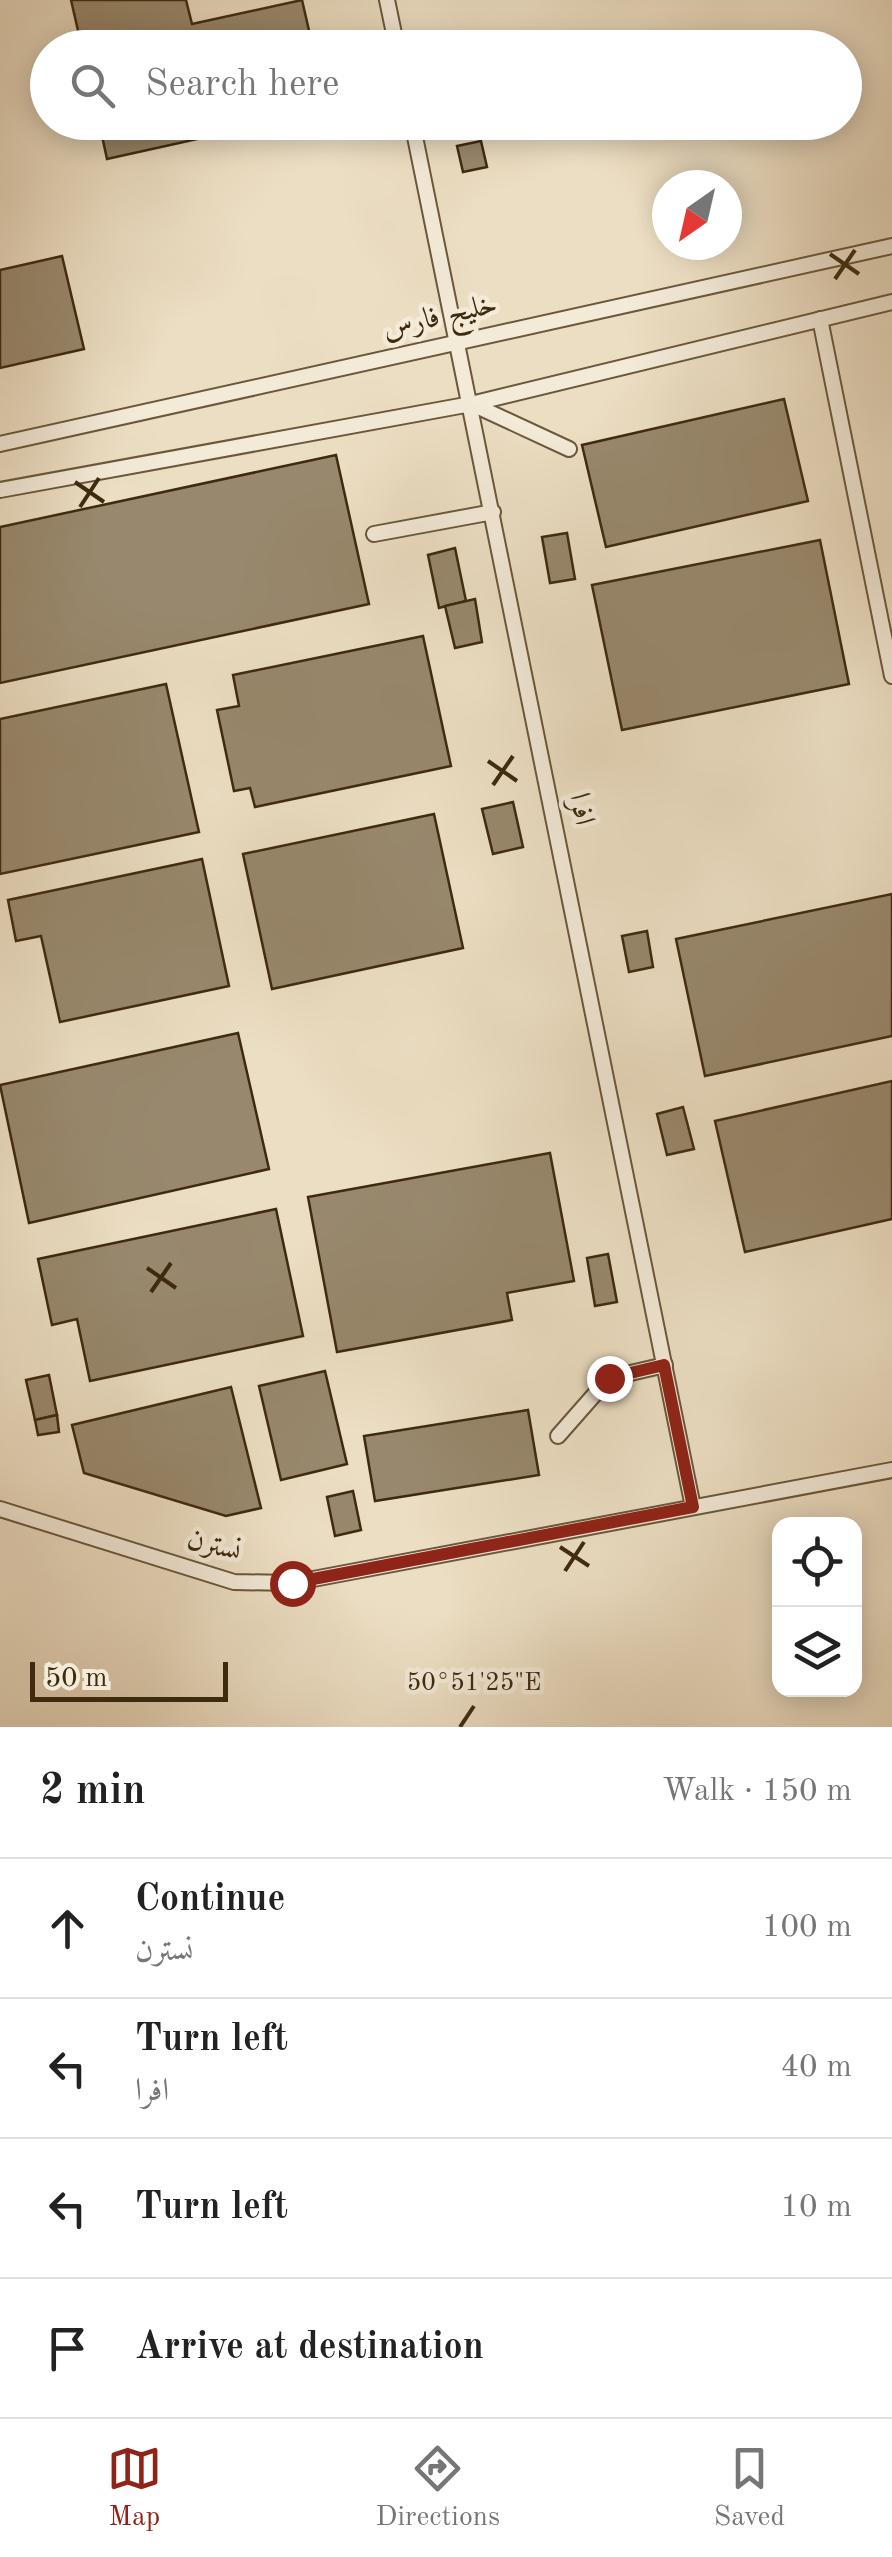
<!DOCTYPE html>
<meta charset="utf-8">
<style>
body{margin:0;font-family:"Old Standard TT",Amiri,serif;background:#f6f6f6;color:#222}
.controls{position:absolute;right:30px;bottom:30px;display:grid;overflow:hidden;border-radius:20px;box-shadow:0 5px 25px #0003}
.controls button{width:90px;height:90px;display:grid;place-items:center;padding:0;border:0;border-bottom:2px solid #e0e0e0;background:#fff;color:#222;font:50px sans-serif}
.compass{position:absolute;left:652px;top:170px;width:90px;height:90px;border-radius:50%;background:#fff;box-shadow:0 5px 25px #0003;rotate:214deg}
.scale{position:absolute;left:30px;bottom:25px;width:198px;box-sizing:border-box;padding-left:10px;border:5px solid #3e2a0f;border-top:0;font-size:28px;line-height:35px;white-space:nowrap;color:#3e2a0f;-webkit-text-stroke:8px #f3ead8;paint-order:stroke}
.stop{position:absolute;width:30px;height:30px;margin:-22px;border:8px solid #8f2418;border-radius:50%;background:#fff}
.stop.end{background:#8f2418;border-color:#fff;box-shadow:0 2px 10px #0008}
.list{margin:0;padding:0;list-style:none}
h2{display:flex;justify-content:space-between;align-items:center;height:130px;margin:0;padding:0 40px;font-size:42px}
h2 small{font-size:32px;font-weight:400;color:#767676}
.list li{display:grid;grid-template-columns:65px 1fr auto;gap:30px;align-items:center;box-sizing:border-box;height:140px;padding:0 40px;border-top:2px solid #e0e0e0}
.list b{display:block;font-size:38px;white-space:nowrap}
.list p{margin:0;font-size:32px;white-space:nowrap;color:#767676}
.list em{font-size:32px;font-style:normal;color:#767676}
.icon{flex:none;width:55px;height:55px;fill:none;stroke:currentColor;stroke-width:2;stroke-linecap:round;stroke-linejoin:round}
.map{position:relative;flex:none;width:892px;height:1727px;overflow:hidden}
.search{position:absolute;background:#fff;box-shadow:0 5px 25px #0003;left:30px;right:30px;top:30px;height:110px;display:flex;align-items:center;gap:25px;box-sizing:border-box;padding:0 35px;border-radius:55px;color:#767676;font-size:38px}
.sheet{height:690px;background:#fff}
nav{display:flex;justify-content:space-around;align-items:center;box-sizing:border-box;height:140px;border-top:2px solid #e0e0e0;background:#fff;font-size:28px;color:#767676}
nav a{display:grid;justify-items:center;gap:5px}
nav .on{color:#8f2418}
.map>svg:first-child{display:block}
</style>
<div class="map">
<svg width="892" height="1727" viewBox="0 0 892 1727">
<rect width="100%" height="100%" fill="#ecdec3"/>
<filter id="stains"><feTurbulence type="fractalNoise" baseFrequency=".002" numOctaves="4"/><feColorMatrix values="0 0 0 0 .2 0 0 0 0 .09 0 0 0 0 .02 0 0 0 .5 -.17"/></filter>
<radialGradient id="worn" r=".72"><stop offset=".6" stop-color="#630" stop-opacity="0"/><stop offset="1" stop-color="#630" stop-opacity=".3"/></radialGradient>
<g fill="#98886d" stroke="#3e2a0f" stroke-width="2.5">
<path d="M71,0H186L192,24L302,0L313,48H82Z"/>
<path d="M99,122H274L107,159Z"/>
<path d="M481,141L487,167L463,172L457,146Z"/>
<path d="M62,256L84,349L0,368V270Z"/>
<path d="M784,399L808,501L606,547L582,445Z"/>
<path d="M336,455L369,604L0,683V527Z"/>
<path d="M567,533L575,579L550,583L542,537Z"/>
<path d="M820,540L849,684L622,730L592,585Z"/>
<path d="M455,548L466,601L439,608L428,555Z"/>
<path d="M475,599L482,642L455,648L445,606Z"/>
<path d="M423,636L451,766L255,807L250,788L234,791L217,710L239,706L233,675Z"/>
<path d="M166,684L199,832L0,874V719Z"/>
<path d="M513,802L523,847L493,854L482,809Z"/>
<path d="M434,814L463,948L272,989L243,854Z"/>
<path d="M202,859L229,986L60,1022L41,936L16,941L8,900Z"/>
<path d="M892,894V1036L705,1076L676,939Z"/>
<path d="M647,931L653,967L629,972L622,936Z"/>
<path d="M238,1033L269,1169L29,1223L0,1085Z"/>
<path d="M892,1081V1219L745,1252L715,1121Z"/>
<path d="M683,1107L694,1149L667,1155L657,1114Z"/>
<path d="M550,1153L574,1281L507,1293L512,1320L337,1352L308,1197Z"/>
<path d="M276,1209L303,1336L90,1381L77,1319L52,1325L38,1259Z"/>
<path d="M608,1254L617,1302L595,1306L587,1258Z"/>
<path d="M325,1371L347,1464L281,1480L259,1386Z"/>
<path d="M49,1375L57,1415L35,1420L26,1380Z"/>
<path d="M231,1387L261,1508L226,1516L84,1473L72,1425Z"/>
<path d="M528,1410L539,1475L375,1501L364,1436Z"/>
<path d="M57,1415L59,1432L38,1435L35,1420Z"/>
<path d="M353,1491L361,1530L335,1536L327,1497Z"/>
</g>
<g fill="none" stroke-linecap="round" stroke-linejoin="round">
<defs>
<g id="service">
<path d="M387,0L397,48"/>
<path d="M412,122L693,1507"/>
<path d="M820,319L892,676"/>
<path d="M472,404L569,449"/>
<path d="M0,444L892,246"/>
<path d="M0,490L471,404L892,302"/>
<path d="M374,534L493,512"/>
<path d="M558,1436L609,1378L665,1365"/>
<path d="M0,1509L234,1582L292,1583L892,1470"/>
</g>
</defs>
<use href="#service" stroke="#6a573c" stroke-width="18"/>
<use href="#service" stroke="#f3ead8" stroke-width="14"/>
</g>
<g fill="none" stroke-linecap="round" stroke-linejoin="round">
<path stroke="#8f2418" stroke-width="12" d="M292,1583L693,1507L664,1365L609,1378"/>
</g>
<path fill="none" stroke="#3e2a0f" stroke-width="4" d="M830,254L859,274M835,279L855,250M75,482L104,502M80,507L99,478M488,761L517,781M493,785L513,756M147,1268L176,1288M151,1292L171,1263M560,1547L589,1566M565,1571L584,1542M460,1727L474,1706"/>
<g text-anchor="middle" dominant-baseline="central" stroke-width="9" stroke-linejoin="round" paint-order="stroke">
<g font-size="30" fill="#3e2a0f" stroke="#f3ead8">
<text transform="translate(440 317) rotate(-13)">خلیج فارس</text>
<text transform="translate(581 809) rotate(79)">افرا</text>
<text transform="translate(214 1546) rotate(14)">نسترن</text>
</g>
</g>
<g font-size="25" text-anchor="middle" fill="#3e2a0f" stroke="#f3ead8" stroke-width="9" stroke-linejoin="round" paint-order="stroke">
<text x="474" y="1690">50°51'25"E</text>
</g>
<rect width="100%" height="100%" filter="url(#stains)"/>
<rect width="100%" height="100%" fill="url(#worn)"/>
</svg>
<div class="controls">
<button><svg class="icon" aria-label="locate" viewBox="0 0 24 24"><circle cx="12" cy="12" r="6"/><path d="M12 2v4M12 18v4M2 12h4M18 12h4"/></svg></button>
<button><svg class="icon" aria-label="layers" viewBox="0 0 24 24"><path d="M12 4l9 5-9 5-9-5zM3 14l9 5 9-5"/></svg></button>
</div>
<svg class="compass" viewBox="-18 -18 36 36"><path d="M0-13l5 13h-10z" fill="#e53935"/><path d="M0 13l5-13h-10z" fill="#767676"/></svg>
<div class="scale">50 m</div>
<div class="stop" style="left:292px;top:1583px"></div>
<div class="stop end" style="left:609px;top:1378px"></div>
<div class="search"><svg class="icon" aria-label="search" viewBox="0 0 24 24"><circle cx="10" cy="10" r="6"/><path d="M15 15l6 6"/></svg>Search here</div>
</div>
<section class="sheet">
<h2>2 min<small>Walk · 150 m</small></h2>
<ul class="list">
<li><svg class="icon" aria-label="ahead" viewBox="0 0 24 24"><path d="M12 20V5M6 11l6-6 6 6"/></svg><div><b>Continue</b><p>نسترن</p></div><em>100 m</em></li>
<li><svg class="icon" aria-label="left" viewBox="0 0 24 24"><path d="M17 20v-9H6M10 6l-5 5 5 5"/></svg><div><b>Turn left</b><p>افرا</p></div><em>40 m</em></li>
<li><svg class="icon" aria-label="left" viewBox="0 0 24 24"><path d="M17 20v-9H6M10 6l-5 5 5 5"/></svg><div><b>Turn left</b></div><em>10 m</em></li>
<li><svg class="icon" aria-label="arrive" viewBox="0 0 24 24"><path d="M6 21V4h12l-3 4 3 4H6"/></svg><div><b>Arrive at destination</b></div></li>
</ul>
</section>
<nav>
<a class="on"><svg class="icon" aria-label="map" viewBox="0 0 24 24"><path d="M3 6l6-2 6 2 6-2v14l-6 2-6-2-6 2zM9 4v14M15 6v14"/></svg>Map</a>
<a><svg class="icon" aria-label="directions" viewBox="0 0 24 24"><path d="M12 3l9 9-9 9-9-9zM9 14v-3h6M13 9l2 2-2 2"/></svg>Directions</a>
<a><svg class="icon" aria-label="saved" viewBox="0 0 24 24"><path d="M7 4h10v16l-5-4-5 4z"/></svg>Saved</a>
</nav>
